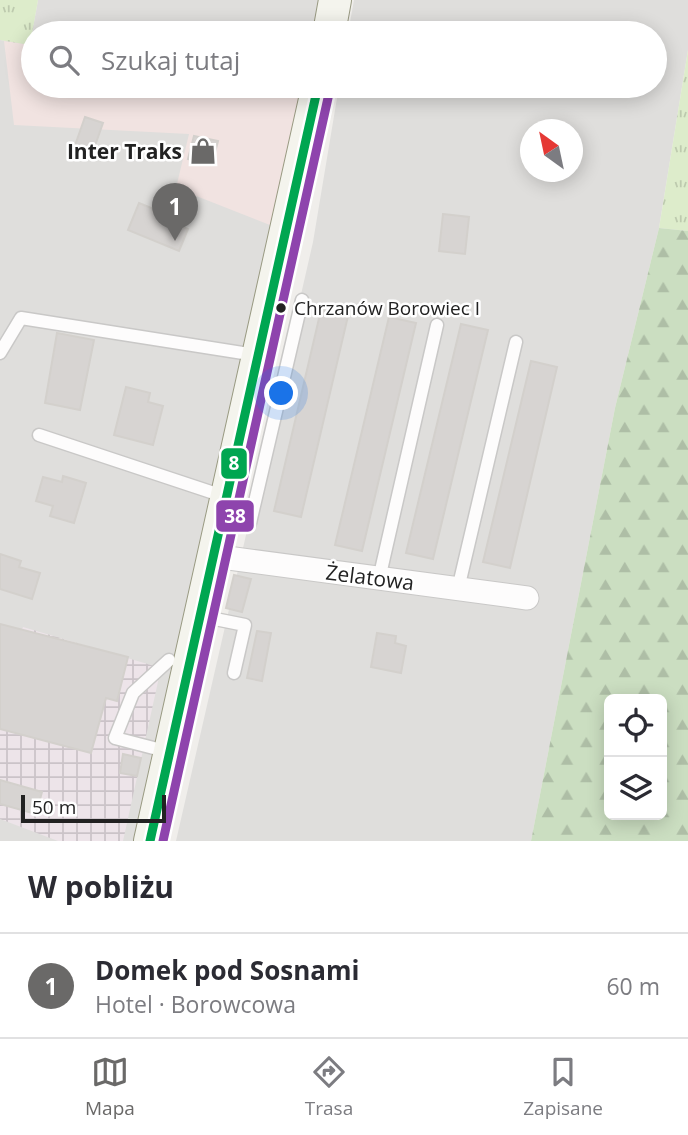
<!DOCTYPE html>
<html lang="pl">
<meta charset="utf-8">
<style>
body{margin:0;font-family:"Open Sans",sans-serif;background:#f2f2f3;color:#2b2b33}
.controls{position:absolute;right:21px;bottom:21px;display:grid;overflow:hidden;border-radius:10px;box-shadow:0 4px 18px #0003}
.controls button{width:63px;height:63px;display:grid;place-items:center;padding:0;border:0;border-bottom:2px solid #e1e1e2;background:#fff;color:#2b2b33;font:35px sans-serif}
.compass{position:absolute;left:520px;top:119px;width:63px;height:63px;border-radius:50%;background:#fff;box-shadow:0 4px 18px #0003;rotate:327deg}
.scale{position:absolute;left:21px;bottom:18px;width:145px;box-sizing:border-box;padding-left:7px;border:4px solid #222;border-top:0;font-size:19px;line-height:24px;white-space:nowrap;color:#222;-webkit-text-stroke:5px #fff;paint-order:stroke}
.you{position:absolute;left:282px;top:394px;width:24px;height:24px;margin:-18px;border:5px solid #fff;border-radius:50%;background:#1a73e8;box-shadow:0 0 0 10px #1a73e833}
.badge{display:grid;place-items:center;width:46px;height:46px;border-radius:50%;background:#6a6968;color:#fff;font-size:23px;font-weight:700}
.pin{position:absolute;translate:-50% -58px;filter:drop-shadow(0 2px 4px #0008)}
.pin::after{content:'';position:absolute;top:37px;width:24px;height:21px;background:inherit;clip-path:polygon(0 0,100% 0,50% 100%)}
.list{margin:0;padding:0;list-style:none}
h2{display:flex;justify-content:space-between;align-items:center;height:91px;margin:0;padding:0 28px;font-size:30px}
h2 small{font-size:23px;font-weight:400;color:#7c7c81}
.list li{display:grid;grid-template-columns:46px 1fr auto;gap:21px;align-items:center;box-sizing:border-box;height:105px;padding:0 28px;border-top:2px solid #e1e1e2}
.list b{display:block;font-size:26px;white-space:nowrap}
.list p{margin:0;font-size:23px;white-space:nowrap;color:#7c7c81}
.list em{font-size:23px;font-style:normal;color:#7c7c81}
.icon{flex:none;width:38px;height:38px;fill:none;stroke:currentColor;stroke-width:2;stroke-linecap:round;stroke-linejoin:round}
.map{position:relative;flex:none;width:688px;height:841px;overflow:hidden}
.search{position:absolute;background:#fff;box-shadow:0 4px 18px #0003;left:21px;right:21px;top:21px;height:77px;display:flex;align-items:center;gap:18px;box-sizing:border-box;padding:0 24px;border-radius:38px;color:#7c7c81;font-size:26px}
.sheet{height:196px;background:#fff}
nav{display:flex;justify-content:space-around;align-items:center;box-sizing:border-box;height:98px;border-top:2px solid #e1e1e2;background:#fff;font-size:19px;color:#7c7c81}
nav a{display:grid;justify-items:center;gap:4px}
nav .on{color:#6a6968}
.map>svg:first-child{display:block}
</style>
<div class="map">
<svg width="688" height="841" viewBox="0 0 688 841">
<defs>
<pattern id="industrial-grid" width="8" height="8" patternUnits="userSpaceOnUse" patternTransform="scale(1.75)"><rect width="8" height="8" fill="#ede4e9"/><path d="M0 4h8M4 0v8" fill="none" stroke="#cbc3c8"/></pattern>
<pattern id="grass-tufts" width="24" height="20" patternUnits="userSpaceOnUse" patternTransform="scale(1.75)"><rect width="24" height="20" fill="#ddeccb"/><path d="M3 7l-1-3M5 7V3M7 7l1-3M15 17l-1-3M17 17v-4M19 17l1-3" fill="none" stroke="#bdcaae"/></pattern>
<pattern id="forest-firs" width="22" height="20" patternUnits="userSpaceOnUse" patternTransform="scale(1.75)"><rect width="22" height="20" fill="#cbdec1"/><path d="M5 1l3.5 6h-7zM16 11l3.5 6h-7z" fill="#aebea6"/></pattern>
</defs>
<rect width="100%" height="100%" fill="#f0eeeb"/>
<g fill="#dfdedc" fill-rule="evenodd">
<path d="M38,0H325L318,33H33V86H308L139,841H0V40L30,44Z"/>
<path d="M354,0H688V50L659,228L615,408L531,841H176L313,242L339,86H655V33H348ZM530,130H572V172H530Z"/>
</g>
<path fill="#f1e3e1" d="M4,41L33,45V86H305L275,227L176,188L189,134L14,125Z"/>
<path fill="url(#industrial-grid)" d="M23,627L161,668L123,841H58L0,819V681Z"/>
<g fill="url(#grass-tufts)">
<path d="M0,0H38L30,45L0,40Z"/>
<path d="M688,50V231L659,228Z"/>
</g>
<path fill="url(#forest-firs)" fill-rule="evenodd" d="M659,228L688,231V841H531L615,408ZM609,699H662V815H609Z"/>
<g fill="#d7d4d2" stroke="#d3d0cc" stroke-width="2">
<path d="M85,117L103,123L91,157L73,151Z"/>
<path d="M194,136L218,141L212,164L188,159Z"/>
<path d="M139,203L161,212L159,217L188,229L179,251L128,230Z"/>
<path d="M443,214L469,217L465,254L439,251Z"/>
<path d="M321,310L348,316L301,517L274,511Z"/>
<path d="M389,317L416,323L362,551L335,545Z"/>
<path d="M461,324L488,330L433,559L406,553Z"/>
<path d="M57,333L94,340L80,410L45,403Z"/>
<path d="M531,361L557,367L510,568L483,562Z"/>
<path d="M126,387L150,393L148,402L163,406L153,445L114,435Z"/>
<path d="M63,476L86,483L74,523L50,516L53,506L36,501L43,477L62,482Z"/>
<path d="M0,554L21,561L19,567L40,573L32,599L0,589Z"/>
<path d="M234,575L251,579L242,612L226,608Z"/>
<path d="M0,624L128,657L117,701L106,698L91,753L0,729Z"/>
<path d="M257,631L271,633L262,681L247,678Z"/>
<path d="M377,633L396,636L395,643L406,646L401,673L371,667Z"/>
<path d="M123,754L141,758L137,776L120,773Z"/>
<path d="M0,780L42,792L36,814L0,804Z"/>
</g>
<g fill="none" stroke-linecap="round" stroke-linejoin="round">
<defs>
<g id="lane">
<path d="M0,353L21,318L256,355"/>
<path d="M39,435L226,497"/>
<path d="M250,523L302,300"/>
<path d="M379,579L437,325"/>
<path d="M458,589L516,342"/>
<path d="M200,616L245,625L234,673"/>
<path d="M169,660L133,693L115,738L169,752"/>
</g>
<path id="street" d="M213,556L527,598"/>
<g id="secondary">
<path d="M329,33L335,0"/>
<path d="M150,841L318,86"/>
</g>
</defs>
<use href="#lane" stroke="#c9c8c7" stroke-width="15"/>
<use href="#street" stroke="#c9c8c7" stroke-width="25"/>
<use href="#secondary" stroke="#999a82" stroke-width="34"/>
<use href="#lane" stroke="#fdfcfc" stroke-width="12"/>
<use href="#street" stroke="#fdfcfc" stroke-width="23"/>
<use href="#secondary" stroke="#f4f4ed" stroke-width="32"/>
<defs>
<path id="bus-1" d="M150,841L318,86"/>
<path id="bus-2" d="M163,841L330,89"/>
</defs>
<use href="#bus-1" stroke="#fff" stroke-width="14"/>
<use href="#bus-2" stroke="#fff" stroke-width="14"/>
<use href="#bus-1" stroke="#00a651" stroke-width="9"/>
<use href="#bus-2" stroke="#8e44ad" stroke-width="9"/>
</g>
<defs>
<symbol id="shop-bare" viewBox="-9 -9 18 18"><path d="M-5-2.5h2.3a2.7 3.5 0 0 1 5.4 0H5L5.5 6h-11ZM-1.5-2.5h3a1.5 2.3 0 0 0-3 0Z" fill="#6a6968" stroke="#fff" stroke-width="2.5" paint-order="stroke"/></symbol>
</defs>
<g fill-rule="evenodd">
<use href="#shop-bare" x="184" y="132" width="38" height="38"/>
</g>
<circle fill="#222" stroke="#fff" stroke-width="2.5" cx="281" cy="308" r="6"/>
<g text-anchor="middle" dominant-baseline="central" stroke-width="5" stroke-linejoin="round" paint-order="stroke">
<g font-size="19" fill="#222" stroke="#fff" text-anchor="start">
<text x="294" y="308">Chrzanów Borowiec I</text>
</g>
<g font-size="21" font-weight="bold" fill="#222" stroke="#fff" text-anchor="end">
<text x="182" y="151">Inter Traks</text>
</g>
<g font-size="21" fill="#222" stroke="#fff">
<text transform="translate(370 577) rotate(7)">Żelatowa</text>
</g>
</g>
<g stroke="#fff" stroke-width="2.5">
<rect x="220" y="447" width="28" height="33" rx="7" fill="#00a651"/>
<rect x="215" y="499" width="40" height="34" rx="7" fill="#8e44ad"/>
</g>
<g font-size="19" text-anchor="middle" font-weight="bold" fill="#fff">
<text x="234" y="470">8</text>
<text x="235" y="523">38</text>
</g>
</svg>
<div class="controls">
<button><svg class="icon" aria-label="locate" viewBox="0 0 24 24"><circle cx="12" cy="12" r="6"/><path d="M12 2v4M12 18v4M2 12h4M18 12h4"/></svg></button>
<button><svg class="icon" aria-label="layers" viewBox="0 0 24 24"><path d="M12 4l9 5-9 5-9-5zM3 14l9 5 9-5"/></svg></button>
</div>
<svg class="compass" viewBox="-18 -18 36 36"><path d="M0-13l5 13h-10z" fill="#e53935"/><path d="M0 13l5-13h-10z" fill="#7c7c81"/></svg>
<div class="scale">50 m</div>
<div class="you"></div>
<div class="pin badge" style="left:175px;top:241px">1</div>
<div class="search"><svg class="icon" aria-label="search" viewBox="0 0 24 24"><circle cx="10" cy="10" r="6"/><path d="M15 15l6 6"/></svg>Szukaj tutaj</div>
</div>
<section class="sheet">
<h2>W pobliżu<small></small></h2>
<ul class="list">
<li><span class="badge">1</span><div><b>Domek pod Sosnami</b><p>Hotel · Borowcowa</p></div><em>60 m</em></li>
</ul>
</section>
<nav>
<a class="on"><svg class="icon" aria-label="map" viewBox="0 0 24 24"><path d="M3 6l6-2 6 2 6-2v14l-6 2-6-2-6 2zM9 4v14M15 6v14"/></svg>Mapa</a>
<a><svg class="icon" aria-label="directions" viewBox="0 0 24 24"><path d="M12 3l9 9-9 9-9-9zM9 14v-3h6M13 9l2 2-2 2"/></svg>Trasa</a>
<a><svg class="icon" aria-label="saved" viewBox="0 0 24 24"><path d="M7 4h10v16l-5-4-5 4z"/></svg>Zapisane</a>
</nav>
